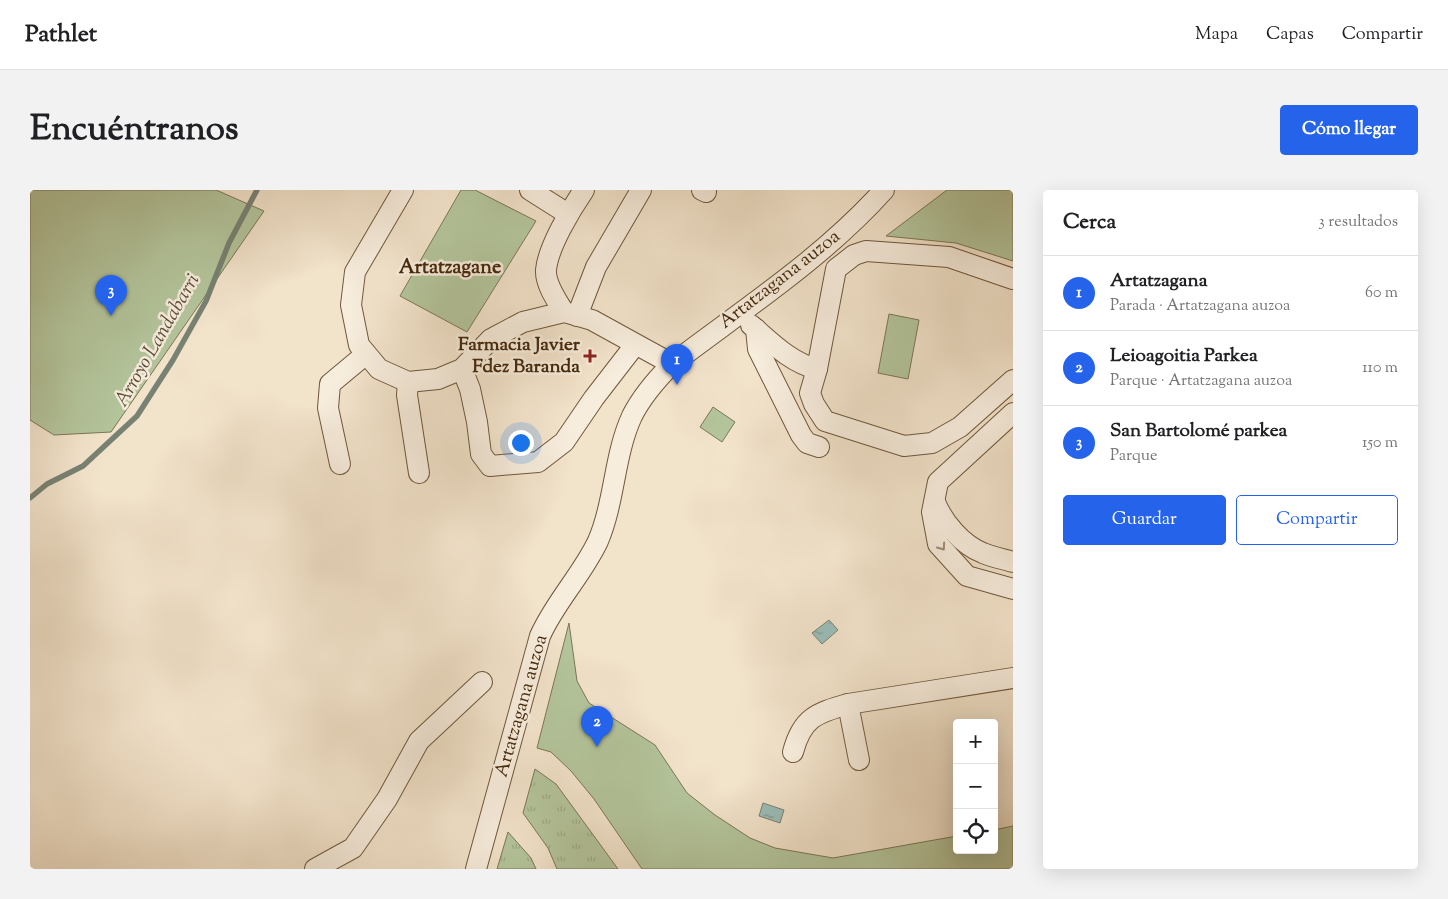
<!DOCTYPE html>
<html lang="es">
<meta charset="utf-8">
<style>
body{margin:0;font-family:"Sorts Mill Goudy",serif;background:#f2f2f2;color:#202124}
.controls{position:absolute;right:15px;bottom:15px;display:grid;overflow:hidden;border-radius:5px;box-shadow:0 5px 20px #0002}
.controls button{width:45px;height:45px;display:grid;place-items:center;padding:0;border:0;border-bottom:1px solid #e0e0e0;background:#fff;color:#202124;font:25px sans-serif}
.you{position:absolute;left:490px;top:252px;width:18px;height:18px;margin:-12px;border:4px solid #fff;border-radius:50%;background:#1a73e8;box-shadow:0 0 0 8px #1a73e833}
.badge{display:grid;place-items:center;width:32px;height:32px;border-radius:50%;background:#2563eb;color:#fff;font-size:16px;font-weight:700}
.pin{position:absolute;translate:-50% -41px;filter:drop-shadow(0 1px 2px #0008)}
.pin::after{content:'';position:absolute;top:26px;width:18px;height:15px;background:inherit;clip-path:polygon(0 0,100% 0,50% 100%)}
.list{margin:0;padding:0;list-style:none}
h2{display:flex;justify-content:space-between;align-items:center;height:65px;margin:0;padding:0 20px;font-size:21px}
h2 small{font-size:16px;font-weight:400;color:#757577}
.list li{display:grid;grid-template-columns:32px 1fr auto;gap:15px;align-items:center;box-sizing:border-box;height:75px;padding:0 20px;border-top:1px solid #e0e0e0}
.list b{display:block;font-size:19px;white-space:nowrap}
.list p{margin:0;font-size:16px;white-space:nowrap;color:#757577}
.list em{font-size:16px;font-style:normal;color:#757577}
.actions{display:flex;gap:10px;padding:15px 20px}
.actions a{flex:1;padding:11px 0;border:1px solid #2563eb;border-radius:5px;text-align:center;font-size:18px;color:#2563eb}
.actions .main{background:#2563eb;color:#fff}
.icon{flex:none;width:28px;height:28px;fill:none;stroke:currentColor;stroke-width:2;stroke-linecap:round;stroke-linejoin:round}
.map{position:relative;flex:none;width:983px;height:679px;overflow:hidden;border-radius:5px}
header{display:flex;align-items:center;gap:30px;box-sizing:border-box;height:70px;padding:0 25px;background:#fff;border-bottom:1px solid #e0e0e0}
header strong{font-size:24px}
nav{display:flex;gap:28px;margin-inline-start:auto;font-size:18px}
.intro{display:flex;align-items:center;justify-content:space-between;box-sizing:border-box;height:120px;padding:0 30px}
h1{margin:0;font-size:35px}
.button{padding:12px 22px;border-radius:5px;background:#2563eb;color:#fff;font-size:18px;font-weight:700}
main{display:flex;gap:30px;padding:0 30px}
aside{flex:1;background:#fff;border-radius:5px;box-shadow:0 5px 20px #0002}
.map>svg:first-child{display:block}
</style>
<header>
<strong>Pathlet</strong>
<nav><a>Mapa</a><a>Capas</a><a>Compartir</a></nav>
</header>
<div class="intro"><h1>Encuéntranos</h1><a class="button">Cómo llegar</a></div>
<main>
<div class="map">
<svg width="983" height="679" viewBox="0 0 983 679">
<defs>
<pattern id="grass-tufts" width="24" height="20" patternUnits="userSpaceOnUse" patternTransform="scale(1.25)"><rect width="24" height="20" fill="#b4c59c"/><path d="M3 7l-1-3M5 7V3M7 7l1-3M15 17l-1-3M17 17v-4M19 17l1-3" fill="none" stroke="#9ca985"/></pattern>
<pattern id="water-ripples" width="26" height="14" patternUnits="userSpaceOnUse" patternTransform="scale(1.25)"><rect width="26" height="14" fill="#9bbeb9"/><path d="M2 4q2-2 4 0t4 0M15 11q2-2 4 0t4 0" fill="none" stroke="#809a95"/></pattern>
</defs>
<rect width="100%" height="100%" fill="#f2e3cb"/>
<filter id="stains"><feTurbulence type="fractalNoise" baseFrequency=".004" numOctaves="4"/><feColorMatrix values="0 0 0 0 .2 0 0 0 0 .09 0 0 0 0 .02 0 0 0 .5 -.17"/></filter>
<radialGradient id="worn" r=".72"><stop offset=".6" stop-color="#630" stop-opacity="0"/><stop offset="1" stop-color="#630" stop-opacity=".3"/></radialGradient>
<g fill="url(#grass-tufts)" stroke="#7c7654">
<path d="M505,579L526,594L588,679H527L518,658L493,623Z"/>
<path d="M478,642L501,668L506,679H467Z"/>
</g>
<g fill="#b4c59c" stroke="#7c7654">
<path d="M0,0H186L234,21L81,242L24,245L0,230Z"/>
<path d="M431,0H445L506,31L437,142L370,106Z"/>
<path d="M917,0H983V71L926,53L856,46Z"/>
<path d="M859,124L889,130L878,189L848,183Z"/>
<path d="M683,217L705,232L692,252L670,237Z"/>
<path d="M539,433L547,491L559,513L625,555L657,603L685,625L720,648L745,658L803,668L927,646V660H964V640L983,636V679H612L564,609L541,581L521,562L507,558Z"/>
</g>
<g fill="url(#water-ripples)" stroke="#788273">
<path d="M799,430L808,440L792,454L782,443Z"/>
<path d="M733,613L754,620L750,633L729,626Z"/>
</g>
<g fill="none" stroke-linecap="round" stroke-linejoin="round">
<path stroke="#788273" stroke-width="5.5" d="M0,308L17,294L53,276L107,226L143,170L176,111L199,53L227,0"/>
<defs>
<g id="minor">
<path d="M373,0L325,82L321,115L329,155L349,179L378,192L408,189L432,179L461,149L493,132L534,122L562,130L642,174"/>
<path d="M500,0L538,24"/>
<path d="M672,0L676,2"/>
<path d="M983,89L919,67L836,61L824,65L806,79L787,179L780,203L784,214L795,231L874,256L902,253L930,237L983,190"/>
<path d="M534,122C527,111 515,94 516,80C518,57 541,19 554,0"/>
<path d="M547,126L566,77L611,0"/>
<path d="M721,135C741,152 761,173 787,179"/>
<path d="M726,139L728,159L771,245L777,253L789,257"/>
<path d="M432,179L440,199L447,232L451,264L460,276L508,272L534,252L564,208L605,155"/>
<path d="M378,192L377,205L389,283"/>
<path d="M983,223L908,292L902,322L908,354L937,386L983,399"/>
<path d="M310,274L298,218L300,194L336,164"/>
<path d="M905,312C913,332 932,355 953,363C962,367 973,369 983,372"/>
<path d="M818,514L829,570"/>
<path d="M763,562C772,528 786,523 818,514L983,488"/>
<path d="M285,679L323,658L357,609L389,551L452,492"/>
<path d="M446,679L510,446C525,412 552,385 568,351C585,311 584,265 602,226C612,206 626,190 642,174C714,119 793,68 854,0"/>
</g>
</defs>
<use href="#minor" stroke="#70573b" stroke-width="22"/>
<use href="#minor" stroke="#f7eddd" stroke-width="20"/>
</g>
<defs><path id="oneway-chevron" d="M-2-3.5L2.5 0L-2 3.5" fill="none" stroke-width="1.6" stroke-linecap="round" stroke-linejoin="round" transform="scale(1.25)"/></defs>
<use stroke="#9e8a74" href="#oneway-chevron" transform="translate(912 357) rotate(55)"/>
<path fill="#8f2418" stroke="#f7eddd" stroke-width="2" d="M557.5 158.5h5v5h5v5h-5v5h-5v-5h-5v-5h5z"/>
<g text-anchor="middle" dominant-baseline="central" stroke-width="5" stroke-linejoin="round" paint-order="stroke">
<g font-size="19" fill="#44280b" stroke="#f7eddd">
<text transform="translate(750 90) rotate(-38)">Artatzagana auzoa</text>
<text transform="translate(492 516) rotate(-74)">Artatzagana auzoa</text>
</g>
<g font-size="19" font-weight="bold" fill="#44280b" stroke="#f7eddd" text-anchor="end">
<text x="550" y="155">Farmacia Javier<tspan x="550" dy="22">Fdez Baranda</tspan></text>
</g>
<g font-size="20" font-weight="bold" fill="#44280b" stroke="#f7eddd">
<text x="420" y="78">Artatzagane</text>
</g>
<g font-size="20" font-style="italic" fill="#5a4e36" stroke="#f7eddd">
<text transform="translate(128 151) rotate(-60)">Arroyo Landabarri</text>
</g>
</g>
<rect width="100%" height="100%" filter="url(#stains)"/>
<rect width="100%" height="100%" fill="url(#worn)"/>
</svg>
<div class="controls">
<button>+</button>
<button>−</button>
<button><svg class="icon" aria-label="locate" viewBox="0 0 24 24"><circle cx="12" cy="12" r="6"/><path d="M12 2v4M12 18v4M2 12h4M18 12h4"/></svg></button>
</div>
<div class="you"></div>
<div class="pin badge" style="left:647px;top:195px">1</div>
<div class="pin badge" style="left:567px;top:557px">2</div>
<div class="pin badge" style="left:81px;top:126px">3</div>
</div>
<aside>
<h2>Cerca<small>3 resultados</small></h2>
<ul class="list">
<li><span class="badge">1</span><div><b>Artatzagana</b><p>Parada · Artatzagana auzoa</p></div><em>60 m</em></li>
<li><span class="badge">2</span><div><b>Leioagoitia Parkea</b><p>Parque · Artatzagana auzoa</p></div><em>110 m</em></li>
<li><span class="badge">3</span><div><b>San Bartolomé parkea</b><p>Parque</p></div><em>150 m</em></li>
</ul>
<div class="actions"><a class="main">Guardar</a><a>Compartir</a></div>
</aside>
</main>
